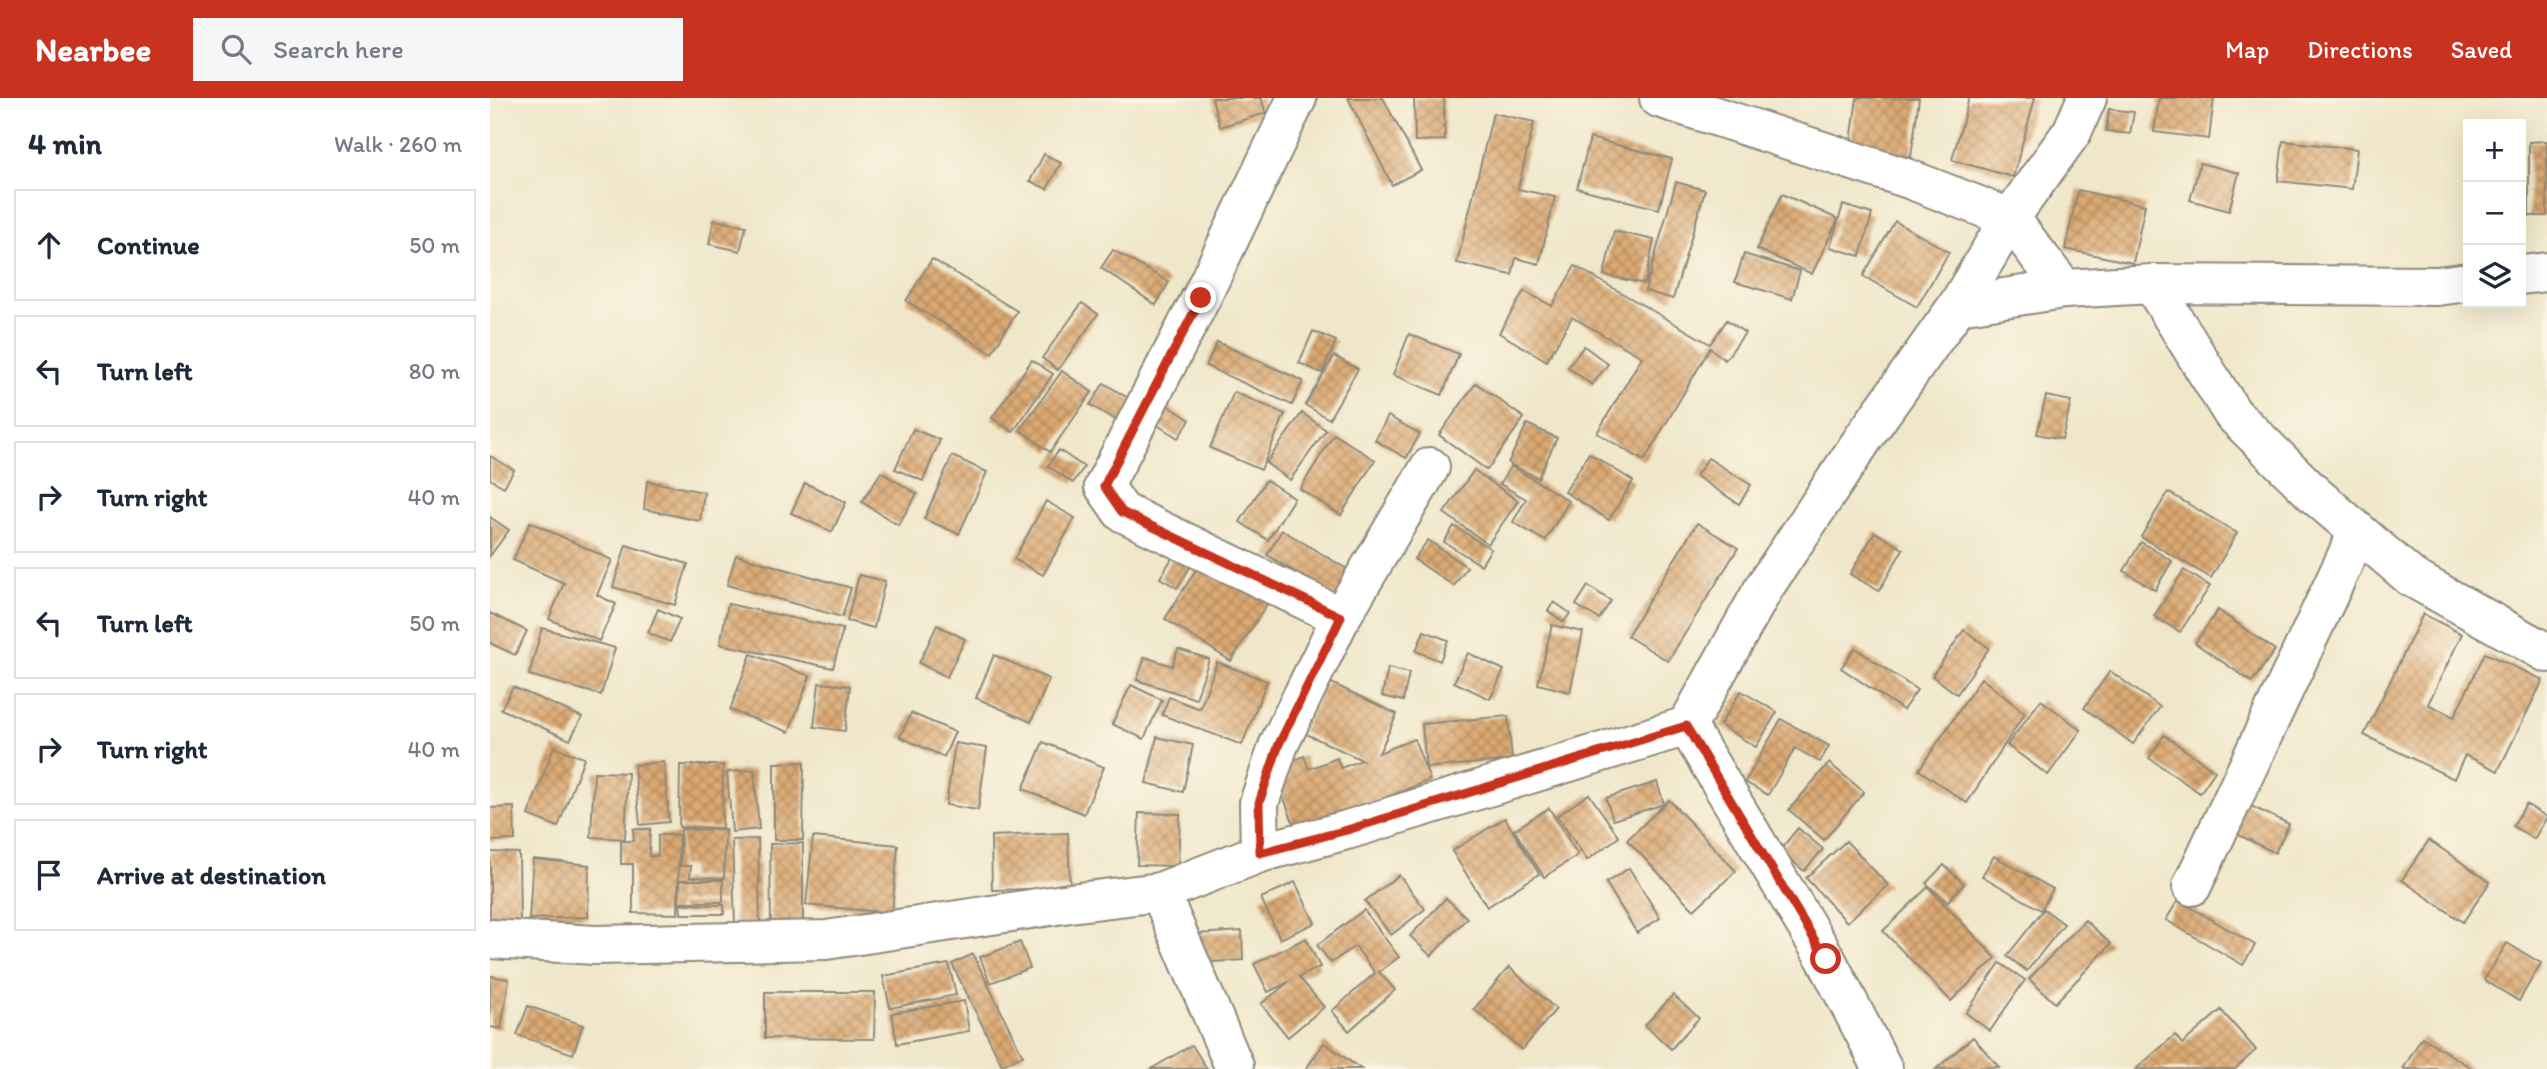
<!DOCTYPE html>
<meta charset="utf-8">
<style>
body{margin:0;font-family:Itim,sans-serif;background:#f6f6f7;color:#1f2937}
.controls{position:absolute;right:21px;top:21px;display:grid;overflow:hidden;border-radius:0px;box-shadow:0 7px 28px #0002}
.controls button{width:63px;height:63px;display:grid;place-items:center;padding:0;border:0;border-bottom:2px solid #e0e1e3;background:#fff;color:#1f2937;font:35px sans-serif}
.stop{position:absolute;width:21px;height:21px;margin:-16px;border:5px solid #c8321e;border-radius:50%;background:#fff}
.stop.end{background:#c8321e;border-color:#fff;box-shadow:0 2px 7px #0008}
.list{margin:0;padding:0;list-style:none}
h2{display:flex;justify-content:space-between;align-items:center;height:91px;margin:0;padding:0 28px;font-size:30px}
h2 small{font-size:23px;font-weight:400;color:#747a83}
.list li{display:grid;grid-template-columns:46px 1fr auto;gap:21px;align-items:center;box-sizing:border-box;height:112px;margin:0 14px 14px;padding:0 14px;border:2px solid #e0e1e3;border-radius:0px}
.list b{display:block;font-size:26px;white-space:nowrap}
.list em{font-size:23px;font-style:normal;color:#747a83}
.icon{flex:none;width:38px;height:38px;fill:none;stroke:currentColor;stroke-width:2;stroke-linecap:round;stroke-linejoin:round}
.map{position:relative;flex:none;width:2057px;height:971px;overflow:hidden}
header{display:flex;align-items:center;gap:42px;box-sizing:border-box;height:98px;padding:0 35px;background:#c8321e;color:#fff}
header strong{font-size:33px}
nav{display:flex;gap:38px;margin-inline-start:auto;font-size:24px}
.search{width:490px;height:63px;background:#f6f6f7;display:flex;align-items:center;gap:18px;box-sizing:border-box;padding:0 24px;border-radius:0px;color:#747a83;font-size:26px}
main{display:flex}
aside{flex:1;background:#fff}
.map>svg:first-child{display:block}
</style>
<header>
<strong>Nearbee</strong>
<div class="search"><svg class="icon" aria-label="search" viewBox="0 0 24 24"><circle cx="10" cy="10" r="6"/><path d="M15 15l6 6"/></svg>Search here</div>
<nav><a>Map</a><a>Directions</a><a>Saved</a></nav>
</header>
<main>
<aside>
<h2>4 min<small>Walk · 260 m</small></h2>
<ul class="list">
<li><svg class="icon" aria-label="ahead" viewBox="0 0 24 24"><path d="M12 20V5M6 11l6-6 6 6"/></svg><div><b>Continue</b></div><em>50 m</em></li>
<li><svg class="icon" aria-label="left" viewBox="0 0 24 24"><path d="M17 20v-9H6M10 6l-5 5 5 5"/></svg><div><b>Turn left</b></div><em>80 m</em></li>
<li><svg class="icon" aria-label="right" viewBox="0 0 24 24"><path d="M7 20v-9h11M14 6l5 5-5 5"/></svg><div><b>Turn right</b></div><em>40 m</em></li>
<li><svg class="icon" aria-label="left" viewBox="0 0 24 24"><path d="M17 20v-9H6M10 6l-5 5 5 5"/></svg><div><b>Turn left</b></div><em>50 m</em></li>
<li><svg class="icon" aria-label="right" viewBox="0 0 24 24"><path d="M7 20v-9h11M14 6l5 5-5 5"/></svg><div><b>Turn right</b></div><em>40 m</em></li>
<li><svg class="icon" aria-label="arrive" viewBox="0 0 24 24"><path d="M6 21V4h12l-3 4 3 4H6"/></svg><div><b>Arrive at destination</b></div></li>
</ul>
</aside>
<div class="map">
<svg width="2057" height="971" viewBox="0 0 2057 971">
<defs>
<pattern id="building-cross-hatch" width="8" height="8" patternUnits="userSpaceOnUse" patternTransform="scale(1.75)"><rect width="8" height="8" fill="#dba972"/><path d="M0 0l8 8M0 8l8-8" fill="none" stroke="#b28a5e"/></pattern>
</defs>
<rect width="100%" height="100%" fill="#fcf5e5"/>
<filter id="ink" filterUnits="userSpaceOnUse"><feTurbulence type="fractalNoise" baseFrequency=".0143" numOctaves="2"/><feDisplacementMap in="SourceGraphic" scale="14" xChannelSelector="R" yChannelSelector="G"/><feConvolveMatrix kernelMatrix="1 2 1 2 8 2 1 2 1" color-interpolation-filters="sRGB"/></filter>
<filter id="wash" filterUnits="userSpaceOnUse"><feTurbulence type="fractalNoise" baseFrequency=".00686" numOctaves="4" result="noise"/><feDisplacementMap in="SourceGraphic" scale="28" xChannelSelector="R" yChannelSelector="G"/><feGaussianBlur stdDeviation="1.57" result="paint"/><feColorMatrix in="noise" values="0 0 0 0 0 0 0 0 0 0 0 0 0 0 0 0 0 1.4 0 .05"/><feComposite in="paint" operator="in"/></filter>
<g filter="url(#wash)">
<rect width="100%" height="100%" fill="#f0e7ca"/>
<g id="blocks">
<g fill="url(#building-cross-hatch)">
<path d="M722,0H771L776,15L730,29Z"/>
<path d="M858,0H893L931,72L902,87Z"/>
<path d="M924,0H954L955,42L925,43Z"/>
<path d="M1367,0H1429L1421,59L1360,51Z"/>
<path d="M1479,0H1545L1523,79L1462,62Z"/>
<path d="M1669,0H1724L1719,41L1664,34Z"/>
<path d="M1619,11L1644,14L1640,36L1616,33Z"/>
<path d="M1003,15L1044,24L1028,91L1065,99L1049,166L1026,160L1022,177L967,165Z"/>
<path d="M1100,40L1182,61L1169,111L1087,90Z"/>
<path d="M1793,43L1867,51L1862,91L1788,83Z"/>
<path d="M2057,43V118H2039V44Z"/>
<path d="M554,56L571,65L557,91L540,83Z"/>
<path d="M1710,65L1749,75L1739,113L1700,102Z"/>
<path d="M1186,84L1215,92L1183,201L1155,193Z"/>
<path d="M1588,92L1655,107L1643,165L1575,151Z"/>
<path d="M1292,96L1348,121L1322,176L1267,151Z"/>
<path d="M1353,107L1382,116L1370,158L1340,149Z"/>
<path d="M224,122L256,128L250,153L219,146Z"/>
<path d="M1405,123L1459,154L1427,209L1373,178Z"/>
<path d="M1124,133L1164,142L1155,186L1114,177Z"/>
<path d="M623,152L679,184L666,207L611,170Z"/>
<path d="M1254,156L1310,173L1302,201L1245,184Z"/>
<path d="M442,161L527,213L502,255L416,203Z"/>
<path d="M1085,168L1220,246L1237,222L1255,235L1235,262L1220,250L1154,363L1107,335L1152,259L1082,219L1057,263L1009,235L1034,193L1062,208Z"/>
<path d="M592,205L608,216L568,272L552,260Z"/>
<path d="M823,233L846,243L832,275L809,265Z"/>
<path d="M919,236L969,256L952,297L903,277Z"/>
<path d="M727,244L813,283L802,307L716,268Z"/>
<path d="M1094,248L1118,266L1102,287L1078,269Z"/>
<path d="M844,258L868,271L839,321L815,307Z"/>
<path d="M542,262L563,276L523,334L502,320Z"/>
<path d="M572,273L602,294L560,354L530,332Z"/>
<path d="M614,285L646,305L633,326L600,307Z"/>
<path d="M986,285L1034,320L997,372L949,337Z"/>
<path d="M744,294L795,316L771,372L720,350Z"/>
<path d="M1556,298L1581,303L1572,341L1547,336Z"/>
<path d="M676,306L700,322L688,340L664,325Z"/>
<path d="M812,315L836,332L800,382L776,365Z"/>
<path d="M898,318L930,336L916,360L885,342Z"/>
<path d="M1037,326L1067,340L1048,380L1018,365Z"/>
<path d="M423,331L450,342L433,383L405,371Z"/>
<path d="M844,336L885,362L851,417L810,391Z"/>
<path d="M569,352L594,369L583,385L558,368Z"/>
<path d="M1099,355L1143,383L1119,422L1075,394Z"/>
<path d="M0,358L24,372L14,389L0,381Z"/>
<path d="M462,358L497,374L469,436L434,421Z"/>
<path d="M1218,360L1261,387L1249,406L1206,378Z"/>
<path d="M1021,368L1079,403L1055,443L1023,424L1036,401L1010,386Z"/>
<path d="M984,372L1028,403L998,446L954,415Z"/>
<path d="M391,374L427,396L408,427L372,404Z"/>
<path d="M776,382L804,400L778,442L750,424Z"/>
<path d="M157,383L214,394L210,423L154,411Z"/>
<path d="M315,385L356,404L342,434L301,415Z"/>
<path d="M1678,394L1747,435L1721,480L1651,439Z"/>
<path d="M556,403L585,420L553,477L524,461Z"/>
<path d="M0,419L19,432L0,458Z"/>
<path d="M40,424L122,462L107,497L126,506L109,543L59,521L74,485L23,462Z"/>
<path d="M1207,425L1248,450L1178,563L1137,538Z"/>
<path d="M964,428L1001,451L991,467L954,444Z"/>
<path d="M792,432L862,474L847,499L777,457Z"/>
<path d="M1385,434L1413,451L1389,493L1360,476Z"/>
<path d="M938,442L977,469L964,488L924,461Z"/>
<path d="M1651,444L1682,463L1665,492L1634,473Z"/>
<path d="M136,447L198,466L185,507L123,489Z"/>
<path d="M690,447L707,458L687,490L670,480Z"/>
<path d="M246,457L361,490L352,519L237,487Z"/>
<path d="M714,459L780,501L741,563L675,521Z"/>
<path d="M1694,472L1720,488L1690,534L1664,518Z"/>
<path d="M369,477L395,483L384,530L357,523Z"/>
<path d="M1098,488L1121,503L1109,521L1086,507Z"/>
<path d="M1064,504L1080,515L1074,524L1058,513Z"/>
<path d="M238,506L353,531L343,570L230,546Z"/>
<path d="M168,511L190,521L180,544L158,535Z"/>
<path d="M1728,512L1785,552L1762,584L1705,545Z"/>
<path d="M0,515L37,533L25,557L0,545Z"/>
<path d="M1933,516L1972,536L1938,606L1964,619L1995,555L2053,582L2008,673L1975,657L1964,681L1874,637Z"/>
<path d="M447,527L475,541L457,579L429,565Z"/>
<path d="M1062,527L1093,534L1080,594L1048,586Z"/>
<path d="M52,530L125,550L111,597L39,577Z"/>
<path d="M1474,532L1499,550L1467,596L1442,578Z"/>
<path d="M934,533L958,542L950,563L926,553Z"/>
<path d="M1365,550L1427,592L1413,612L1351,570Z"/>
<path d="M688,551L719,561L706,601L647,582L655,559L682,568Z"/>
<path d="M978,555L1014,572L1000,601L964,584Z"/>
<path d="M261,556L320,578L299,634L240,612Z"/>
<path d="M504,557L559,581L541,624L486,600Z"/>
<path d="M727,564L777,583L752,647L672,617L679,599L710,611Z"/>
<path d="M898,570L919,575L913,603L892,598Z"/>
<path d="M1620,573L1670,609L1643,646L1594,610Z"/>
<path d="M1491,580L1535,615L1477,705L1429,672Z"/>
<path d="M837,583L907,616L889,655L924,641L940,682L807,735L783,671L814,658L819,671L847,660L851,670L872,662L812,634Z"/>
<path d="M329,585L360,588L355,633L324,629Z"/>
<path d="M641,587L672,602L654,641L622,626Z"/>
<path d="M23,589L92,619L80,642L11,611Z"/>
<path d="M1251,593L1287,614L1266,649L1230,627Z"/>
<path d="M1551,602L1591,632L1558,677L1517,647Z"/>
<path d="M421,615L465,634L454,659L410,639Z"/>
<path d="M1018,618L1022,662L936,670L932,626Z"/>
<path d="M1291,621L1339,648L1330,664L1305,650L1278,697L1255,684Z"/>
<path d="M1674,637L1725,673L1710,695L1659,660Z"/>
<path d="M667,639L703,647L693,694L656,685Z"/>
<path d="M553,644L614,669L594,716L533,691Z"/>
<path d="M465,645L497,650L488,712L456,707Z"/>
<path d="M64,649L94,660L68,729L38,717Z"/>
<path d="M174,664L179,724L150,727L144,667Z"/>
<path d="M314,664L313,742H284V665Z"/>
<path d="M1339,665L1374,694L1334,742L1299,712Z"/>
<path d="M190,667H233L232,730L189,729Z"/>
<path d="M264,672L269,731L242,734L237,674Z"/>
<path d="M104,674L138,675L135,741L101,739Z"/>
<path d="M1167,684L1174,706L1123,722L1116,700Z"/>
<path d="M1099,696L1129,739L1097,762L1067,718Z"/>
<path d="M1179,702L1246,773L1204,812L1137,742Z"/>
<path d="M1752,704L1799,726L1785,755L1739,732Z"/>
<path d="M2036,706L2057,719L2044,741L2023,728Z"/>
<path d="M24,709L25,742L0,743V710Z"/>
<path d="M1059,710L1088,757L1054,779L1024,732Z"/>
<path d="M649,715L690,716L688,768L647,767Z"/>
<path d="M1015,720L1049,776L997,809L962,753Z"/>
<path d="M1308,730L1333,751L1314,773L1290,752Z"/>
<path d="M143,731H160L159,758H168V737H189L188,816L143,815V766H131V743H144Z"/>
<path d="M191,731L235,732L234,780L200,779L201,768H190Z"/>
<path d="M578,735L580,790L502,792L501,738Z"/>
<path d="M323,739L408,747L402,815L316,807Z"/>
<path d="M268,741L270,826L245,827L242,742Z"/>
<path d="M1939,742L2000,784L1973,824L1912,782Z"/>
<path d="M1356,743L1398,787L1357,824L1316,780Z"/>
<path d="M313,745V829L281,830L280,746Z"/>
<path d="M0,754L29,755L30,825H0Z"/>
<path d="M1504,758L1563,791L1551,812L1492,778Z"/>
<path d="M43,761L99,767L98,819L39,821Z"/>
<path d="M1454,767L1474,786L1457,804L1436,785Z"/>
<path d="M1139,770L1170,820L1147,835L1116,785Z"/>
<path d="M909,777L935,811L901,837L875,803Z"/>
<path d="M190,782H233V804H189Z"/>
<path d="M805,784L825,825L790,841L771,800Z"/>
<path d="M1438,789L1506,860L1461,903L1393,833Z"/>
<path d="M956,800L977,820L941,858L920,838Z"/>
<path d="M1688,802L1765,847L1753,867L1676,822Z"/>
<path d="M190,806L234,807V816H191Z"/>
<path d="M1554,811L1574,826L1537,873L1517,858Z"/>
<path d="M874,812L909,859L889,874L905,892L859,933L842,913L885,875L865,848L841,865L827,847Z"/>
<path d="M1595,822L1621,846L1565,905L1539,881Z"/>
<path d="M752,833L753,862L707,865L706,836Z"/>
<path d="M816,840L830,869L809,879L834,909L798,939L771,906L799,884L778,894L764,866Z"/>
<path d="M530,844L540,870L500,885L490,859Z"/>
<path d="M2017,845L2051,865L2029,903L1994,882Z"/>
<path d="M483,856L533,958L512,967L462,866Z"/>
<path d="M1510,865L1535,882L1500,933L1476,915Z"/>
<path d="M459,866L466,897L400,910L393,878Z"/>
<path d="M1019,869L1066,911L1032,952L984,911Z"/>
<path d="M0,878L19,881L11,931L0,929Z"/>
<path d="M275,894H385L384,941L275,940Z"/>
<path d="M1183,897L1209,920L1181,951L1155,927Z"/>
<path d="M474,903L479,933L407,946L402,915Z"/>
<path d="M38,908L93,927L83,956L27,937Z"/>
<path d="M1731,912L1766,952L1745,971H1646L1685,937L1692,946Z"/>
<path d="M1483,939L1509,969L1446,971Z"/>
<path d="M1932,939L1983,971H1913Z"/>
<path d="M834,945L871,971H816Z"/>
<path d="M702,947L717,971H661Z"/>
</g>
</g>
</g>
<g filter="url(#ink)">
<use href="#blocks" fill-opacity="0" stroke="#8e897a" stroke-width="2"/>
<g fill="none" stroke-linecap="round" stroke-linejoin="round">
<defs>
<g id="minor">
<path d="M807,0L711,200L614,388L632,414L851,519"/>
<path d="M1169,0L1419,81L1520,120L1468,207L1375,338L1275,488L1197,628"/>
<path d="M2031,177L2057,174"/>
<path d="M1662,186L1742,315L1825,397L1921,479L2057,555"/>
<path d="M1574,191L1520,120L1582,34L1597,0"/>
<path d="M1468,207L1574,191L1662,186L1947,188L1978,184"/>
<path d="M770,755L769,705L789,646L851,519L940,369"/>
<path d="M1702,788L1868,434"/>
<path d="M670,794L744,968"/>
<path d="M0,841L105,847L336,842L580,805L670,794L770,755L857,732L1197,628L1336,861L1393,971"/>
</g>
</defs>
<use href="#minor" stroke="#8e897a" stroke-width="42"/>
<use href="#minor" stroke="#fff" stroke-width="38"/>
</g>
</g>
<g fill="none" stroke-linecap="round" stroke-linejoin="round" filter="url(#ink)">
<path stroke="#c8321e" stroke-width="9" d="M711,200L614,388L632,414L851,519L789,646L769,705L770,755L857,732L1196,628L1336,861"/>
</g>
</svg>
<div class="controls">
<button>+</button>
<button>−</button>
<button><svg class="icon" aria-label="layers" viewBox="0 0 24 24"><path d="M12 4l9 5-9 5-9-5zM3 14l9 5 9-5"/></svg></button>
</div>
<div class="stop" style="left:1336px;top:861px"></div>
<div class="stop end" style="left:711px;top:200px"></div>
</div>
</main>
